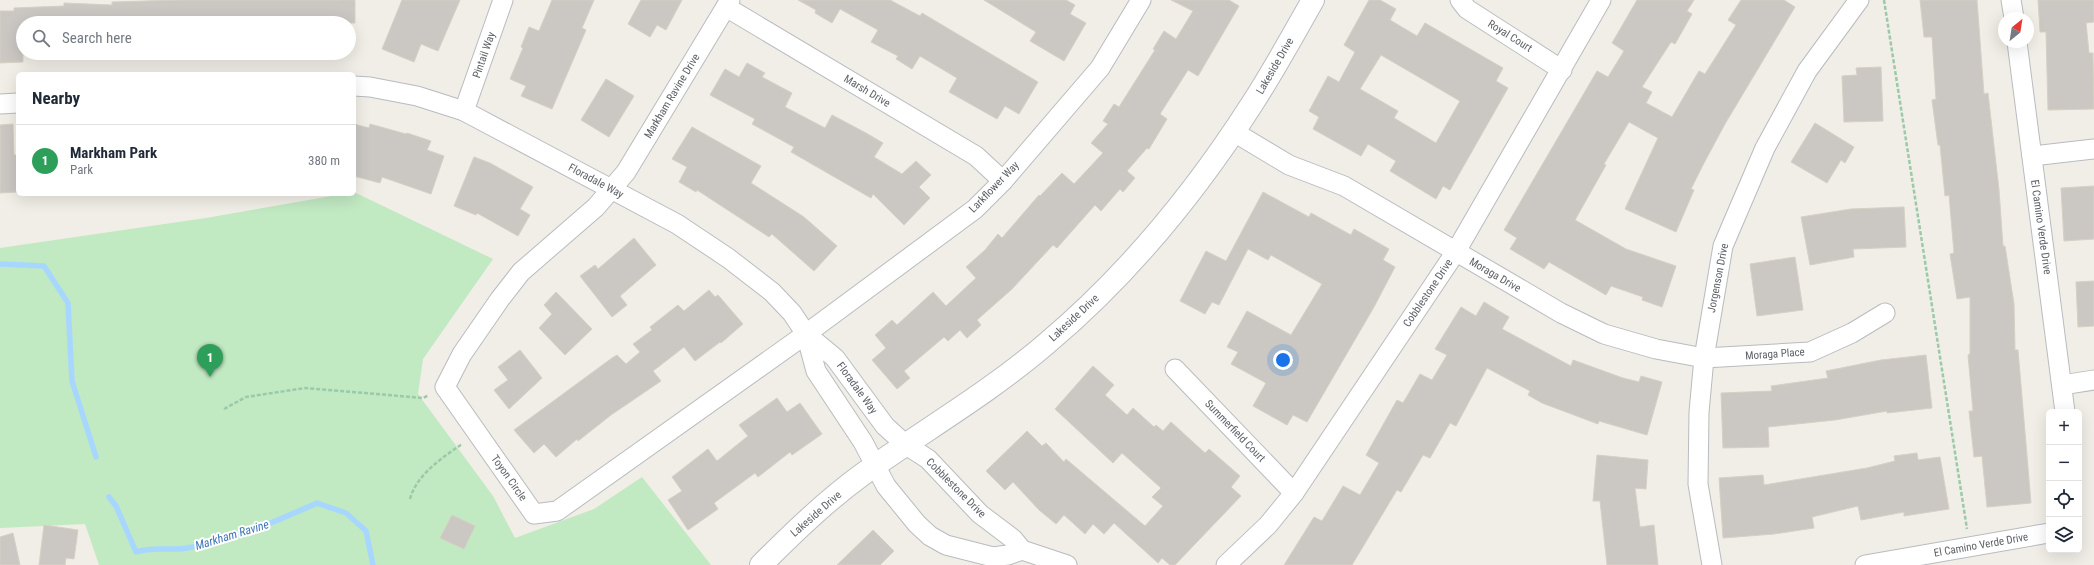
<!DOCTYPE html>
<meta charset="utf-8">
<style>
body{margin:0;font-family:"Roboto Condensed",sans-serif;background:#f6f6f7;color:#1f2937}
.controls{position:absolute;right:12px;bottom:12px;display:grid;overflow:hidden;border-radius:6px;box-shadow:0 4px 16px #0002}
.controls button{width:36px;height:36px;display:grid;place-items:center;padding:0;border:0;border-bottom:1px solid #e0e1e3;background:#fff;color:#1f2937;font:20px sans-serif}
.compass{position:absolute;left:1998px;top:12px;width:36px;height:36px;border-radius:50%;background:#fff;box-shadow:0 4px 16px #0002;rotate:30deg}
.you{position:absolute;left:1283px;top:360px;width:14px;height:14px;margin:-10px;border:3px solid #fff;border-radius:50%;background:#1a73e8;box-shadow:0 0 0 6px #1a73e833}
.badge{display:grid;place-items:center;width:26px;height:26px;border-radius:50%;background:#2563eb;color:#fff;font-size:13px;font-weight:700}
.pin{position:absolute;translate:-50% -33px;filter:drop-shadow(0 1px 2px #0008)}
.pin::after{content:'';position:absolute;top:21px;width:14px;height:12px;background:inherit;clip-path:polygon(0 0,100% 0,50% 100%)}
.list{margin:0;padding:0;list-style:none}
h2{display:flex;justify-content:space-between;align-items:center;height:52px;margin:0;padding:0 16px;font-size:17px}
h2 small{font-size:13px;font-weight:400;color:#747a83}
.list li{display:grid;grid-template-columns:26px 1fr auto;gap:12px;align-items:center;box-sizing:border-box;height:72px;padding:0 16px;border-top:1px solid #e0e1e3}
.list b{display:block;font-size:15px;white-space:nowrap}
.list p{margin:0;font-size:13px;white-space:nowrap;color:#747a83}
.list em{font-size:13px;font-style:normal;color:#747a83}
.icon{flex:none;width:22px;height:22px;fill:none;stroke:currentColor;stroke-width:2;stroke-linecap:round;stroke-linejoin:round}
.map{position:relative;flex:none;width:2094px;height:565px;overflow:hidden}
.search{position:absolute;background:#fff;box-shadow:0 4px 16px #0002;left:16px;top:16px;width:340px;height:44px;display:flex;align-items:center;gap:10px;box-sizing:border-box;padding:0 14px;border-radius:22px;color:#747a83;font-size:15px}
.panel{position:absolute;background:#fff;box-shadow:0 4px 16px #0002;left:16px;top:72px;width:340px;height:124px;border-radius:6px}
.map>svg:first-child{display:block}
</style>
<div class="map">
<svg width="2094" height="565" viewBox="0 0 2094 565">
<rect width="100%" height="100%" fill="#f0eee6"/>
<path fill="#c1e9c2" d="M354,192L493,259L423,359L418,394L493,496L515,538L594,509L642,477L711,565H99L85,524L0,528V248L206,218L343,194H354Z"/>
<g fill="none" stroke-linecap="round" stroke-linejoin="round">
<g stroke="#a7d7ff" stroke-width="5.5">
<path d="M0,264L44,266L68,303L72,381L96,457"/>
<path d="M109,497L116,506L136,552C153,546 170,551 187,548C233,541 276,521 317,503L346,513L366,531L373,565"/>
</g>
</g>
<g fill="#cbc8c3" stroke="#d6d0c4" fill-rule="evenodd">
<path d="M179,0H355V23H23V62L0,63V11H14V8L64,6V3L112,5V2Z"/>
<path d="M402,0H460L438,51L421,44L414,62L382,49Z"/>
<path d="M552,0H594L582,28L586,30L552,109L521,96L526,86L510,79L523,48L521,47L529,27L539,31Z"/>
<path d="M641,0H682L666,30L657,25L650,37L628,24Z"/>
<path d="M798,0H890L920,16L922,13L1038,82L1019,114L1005,106L997,119L949,92L957,78L920,56L912,69L896,59L898,56L871,42L878,30L840,9L832,23L815,13L816,10Z"/>
<path d="M984,0H1066L1075,5L1070,14L1086,23L1064,61L1030,41L1036,32Z"/>
<path d="M1171,0H1229L1239,6L1198,76L1188,70L1160,114L1167,119L1149,149L1147,148L1127,171L1135,178L1123,192L1120,189L1101,211L1095,205L1057,248L1053,245L1012,289L977,320L981,325L967,338L960,330L948,341L944,337L904,371L910,378L897,389L872,360L886,348L875,335L892,320L897,325L933,292L946,306L976,278L966,267L985,250L998,234L1002,238L1039,195L1040,196L1062,173L1074,184L1103,153L1091,143L1108,124L1103,121L1114,104L1119,107L1155,50L1153,49L1164,31L1176,39L1193,11Z"/>
<path d="M1369,0H1380L1396,9L1390,20L1417,36L1425,23L1503,68L1496,81L1508,88L1450,190L1443,186L1436,199L1390,171L1396,161L1368,144L1361,156L1313,129L1319,117L1309,111L1328,76L1339,82L1355,52L1344,45ZM1381,55L1460,101L1436,143L1394,118L1398,111L1360,89Z"/>
<path d="M1637,0H1694L1687,11L1692,14L1675,44L1671,42L1642,87L1652,92L1646,103L1672,117L1699,71L1705,74L1736,25L1728,20L1741,0H1784L1795,7L1725,124L1704,163L1691,189L1694,190L1676,232L1625,209L1658,138L1629,122L1604,164L1606,165L1575,220L1626,249L1676,266L1662,307L1642,300L1643,297L1611,286L1606,295L1549,262L1544,269L1510,249L1517,238L1504,230L1597,71L1608,77L1624,51L1612,43Z"/>
<path d="M1920,0H1977L1984,94L1988,93L1999,190L2003,246H2005L2014,304L2015,350H2018L2031,503L1987,507L1982,456L1974,457L1969,411H1973L1968,355L1970,354V297L1957,299L1950,254L1954,253L1949,195L1945,196L1940,145H1938L1932,100L1936,99L1932,37H1924Z"/>
<path d="M2038,0H2094V22L2086,23L2089,53H2093L2094,109L2048,110L2046,32H2040Z"/>
<path d="M747,63L765,73L762,77L792,93L785,107L825,128L832,115L866,133L883,143L874,157L902,174L916,161L931,175L919,187L930,198L904,225L873,194L871,198L791,152L794,147L752,124L755,119L710,95L725,69L739,77Z"/>
<path d="M1881,67L1883,121L1844,122L1842,76L1857,75L1856,68Z"/>
<path d="M606,79L634,96L609,137L581,120Z"/>
<path d="M1815,123L1854,147L1845,163L1841,160L1827,183L1791,162Z"/>
<path d="M13,124L14,155H18V192L0,193V125Z"/>
<path d="M354,124L369,128L370,124L406,134L407,133L431,141L427,150L444,156L431,194L382,177L380,183L354,176Z"/>
<path d="M692,127L761,166L751,183L804,217L837,246L814,271L772,234L769,237L697,190L696,192L679,182L687,167L672,159Z"/>
<path d="M474,157L490,163L533,187L520,209L530,215L518,236L477,213L476,215L454,206Z"/>
<path d="M2094,186V239L2064,241L2061,188Z"/>
<path d="M1263,192L1309,217L1311,213L1351,235L1354,229L1389,249L1383,260L1395,267L1374,307L1307,422L1293,415L1287,425L1253,406L1266,383L1231,364L1238,352L1227,347L1247,311L1291,335L1322,284L1271,255L1268,260L1248,249L1219,305L1212,302L1205,314L1180,301L1206,251L1226,261Z"/>
<path d="M1904,207L1906,247L1853,249L1854,257L1810,265L1801,217L1851,209Z"/>
<path d="M634,238L656,265L620,296L627,305L612,317L580,276L595,265L598,269Z"/>
<path d="M1795,257L1803,310L1757,316L1750,264Z"/>
<path d="M2094,281V326L2078,327L2076,282Z"/>
<path d="M709,290L715,297L718,295L743,324L721,343L720,342L695,361L684,347L653,371L661,381L611,415L578,441L577,439L556,457L544,444L534,453L514,430L612,358L617,355L626,364L640,352L633,344L652,330L650,327L678,305L684,311Z"/>
<path d="M556,292L592,329L565,355L539,328L552,314L544,305Z"/>
<path d="M1484,302L1509,317L1502,329L1571,366L1573,360L1623,378L1639,382L1641,376L1662,382L1647,435L1599,421L1598,424L1542,403L1528,395L1530,391L1487,368L1456,426L1450,423L1430,458L1423,455L1401,492L1397,490L1352,565H1284L1314,517L1322,521L1343,486L1360,495L1379,463L1366,455L1397,400L1403,403L1420,374L1432,380L1447,355L1435,349L1461,307L1476,316Z"/>
<path d="M520,350L542,378L509,409L494,390L508,380L498,367Z"/>
<path d="M1926,355L1932,408L1887,413V411L1835,420L1768,427L1769,447L1723,448L1721,393L1772,391L1771,386L1828,378L1826,371L1881,360Z"/>
<path d="M1093,366L1114,385L1105,395L1127,415L1133,408L1154,427L1156,425L1163,431L1171,422L1205,453L1209,449L1240,476L1231,487L1241,496L1175,565H1170L1162,558L1158,563L1114,523L1104,534L1093,524L1085,534L1064,515L1056,524L1039,510L1013,482L1005,490L986,471L1027,431L1042,446L1046,443L1064,462L1066,459L1145,526L1163,506L1152,497L1161,488L1122,453L1113,463L1055,409Z"/>
<path d="M777,398L787,412L800,403L822,434L792,455L790,452L758,477L755,473L714,503L718,509L688,530L668,500L682,491L672,477L708,449L717,461L748,436L739,425Z"/>
<path d="M1917,453L1918,460L1940,457L1949,509L1904,516V512L1861,520L1858,506L1812,517L1814,528L1774,534L1723,538L1719,478L1763,475L1764,485L1867,468L1895,461L1894,456Z"/>
<path d="M1597,455L1648,460L1646,489L1635,488L1640,527L1654,525L1658,565H1607L1600,501H1593Z"/>
<path d="M452,515L475,526L464,549L440,538Z"/>
<path d="M44,525L78,530L74,559L66,558L65,565H39Z"/>
<path d="M873,530L894,551L880,565H837Z"/>
<path d="M13,533L20,565H0V537Z"/>
</g>
<g fill="none" stroke-linecap="round" stroke-linejoin="round">
<defs>
<g id="street">
<path d="M730,0L626,172L596,207L521,272L500,299L462,354L445,387L534,514L557,511L806,334L975,209L1003,181L1100,68L1141,0"/>
<path d="M1460,0L1467,9L1562,70"/>
<path d="M2011,0L2014,18"/>
<path d="M726,7L976,156L1003,181"/>
<path d="M2017,42L2065,412"/>
<path d="M354,86L370,87L417,96L464,111L677,224L728,258L772,292L792,313L806,334L835,358L885,426L906,445L928,459L980,514L1013,539L1022,550L1067,565"/>
<path d="M0,104L18,103"/>
<path d="M464,111L503,0"/>
<path d="M1234,132L1289,165L1344,186L1561,313L1604,334L1656,349L1704,358L1810,352L1852,333L1885,313"/>
<path d="M2032,156L2094,149"/>
<path d="M806,334L816,371L863,442L886,486L917,524L930,536L946,545L993,557L1008,555L1022,550"/>
<path d="M1175,369L1294,493"/>
<path d="M2062,385L2094,380"/>
<path d="M1226,565L1268,525L1294,493L1455,253L1601,0"/>
<path d="M1712,565L1698,484L1699,412L1704,358L1723,246L1765,148L1807,71L1859,0"/>
<path d="M1865,565L2049,533"/>
</g>
<path id="secondary" d="M761,565C793,533 826,501 863,474C923,431 989,393 1046,344C1127,276 1195,193 1252,104C1274,70 1293,35 1313,0"/>
</defs>
<use href="#street" stroke="#b8bbc0" stroke-width="21"/>
<use href="#secondary" stroke="#b9bcc2" stroke-width="24"/>
<g stroke="#9acaa9" stroke-width="2.5" stroke-dasharray="4 2" stroke-linecap="butt">
<path d="M1884,0L1967,529"/>
<path d="M224,409L246,397L305,388L423,398L429,395"/>
<path d="M410,499C417,474 442,458 462,444"/>
</g>
<use href="#street" stroke="#fff" stroke-width="19"/>
<use href="#secondary" stroke="#fff" stroke-width="22"/>
</g>
<g text-anchor="middle" dominant-baseline="central" stroke-width="4" stroke-linejoin="round" paint-order="stroke">
<g font-size="11" fill="#5d6167" stroke="#fff">
<text transform="translate(1510 36) rotate(32)">Royal Court</text>
<text transform="translate(484 55) rotate(-71)">Pintail Way</text>
<text transform="translate(1275 66) rotate(-60)">Lakeside Drive</text>
<text transform="translate(867 91) rotate(31)">Marsh Drive</text>
<text transform="translate(672 96) rotate(-59)">Markham Ravine Drive</text>
<text transform="translate(596 181) rotate(28)">Floradale Way</text>
<text transform="translate(994 187) rotate(-46)">Larkflower Way</text>
<text transform="translate(2041 227) rotate(82)">El Camino Verde Drive</text>
<text transform="translate(1495 275) rotate(30)">Moraga Drive</text>
<text transform="translate(1718 278) rotate(-79)">Jorgenson Drive</text>
<text transform="translate(1428 293) rotate(-56)">Cobblestone Drive</text>
<text transform="translate(1074 318) rotate(-43)">Lakeside Drive</text>
<text transform="translate(1775 354) rotate(-4)">Moraga Place</text>
<text transform="translate(857 388) rotate(54)">Floradale Way</text>
<text transform="translate(1235 431) rotate(46)">Summerfield Court</text>
<text transform="translate(509 478) rotate(55)">Toyon Circle</text>
<text transform="translate(956 488) rotate(45)">Cobblestone Drive</text>
<text transform="translate(816 514) rotate(-41)">Lakeside Drive</text>
<text transform="translate(1981 545) rotate(-10)">El Camino Verde Drive</text>
</g>
<g font-size="12" font-style="italic" fill="#3d76b8" stroke="#fff">
<text transform="translate(232 535) rotate(-17)">Markham Ravine</text>
</g>
</g>
</svg>
<div class="controls">
<button>+</button>
<button>−</button>
<button><svg class="icon" aria-label="locate" viewBox="0 0 24 24"><circle cx="12" cy="12" r="6"/><path d="M12 2v4M12 18v4M2 12h4M18 12h4"/></svg></button>
<button><svg class="icon" aria-label="layers" viewBox="0 0 24 24"><path d="M12 4l9 5-9 5-9-5zM3 14l9 5 9-5"/></svg></button>
</div>
<svg class="compass" viewBox="-18 -18 36 36"><path d="M0-13l5 13h-10z" fill="#e53935"/><path d="M0 13l5-13h-10z" fill="#747a83"/></svg>
<div class="you"></div>
<div class="pin badge" style="left:210px;top:377px;background:#2e9e5b">1</div>
<div class="search"><svg class="icon" aria-label="search" viewBox="0 0 24 24"><circle cx="10" cy="10" r="6"/><path d="M15 15l6 6"/></svg>Search here</div>
<section class="panel">
<h2>Nearby<small></small></h2>
<ul class="list">
<li><span class="badge" style="background:#2e9e5b">1</span><div><b>Markham Park</b><p>Park</p></div><em>380 m</em></li>
</ul>
</section>
</div>
